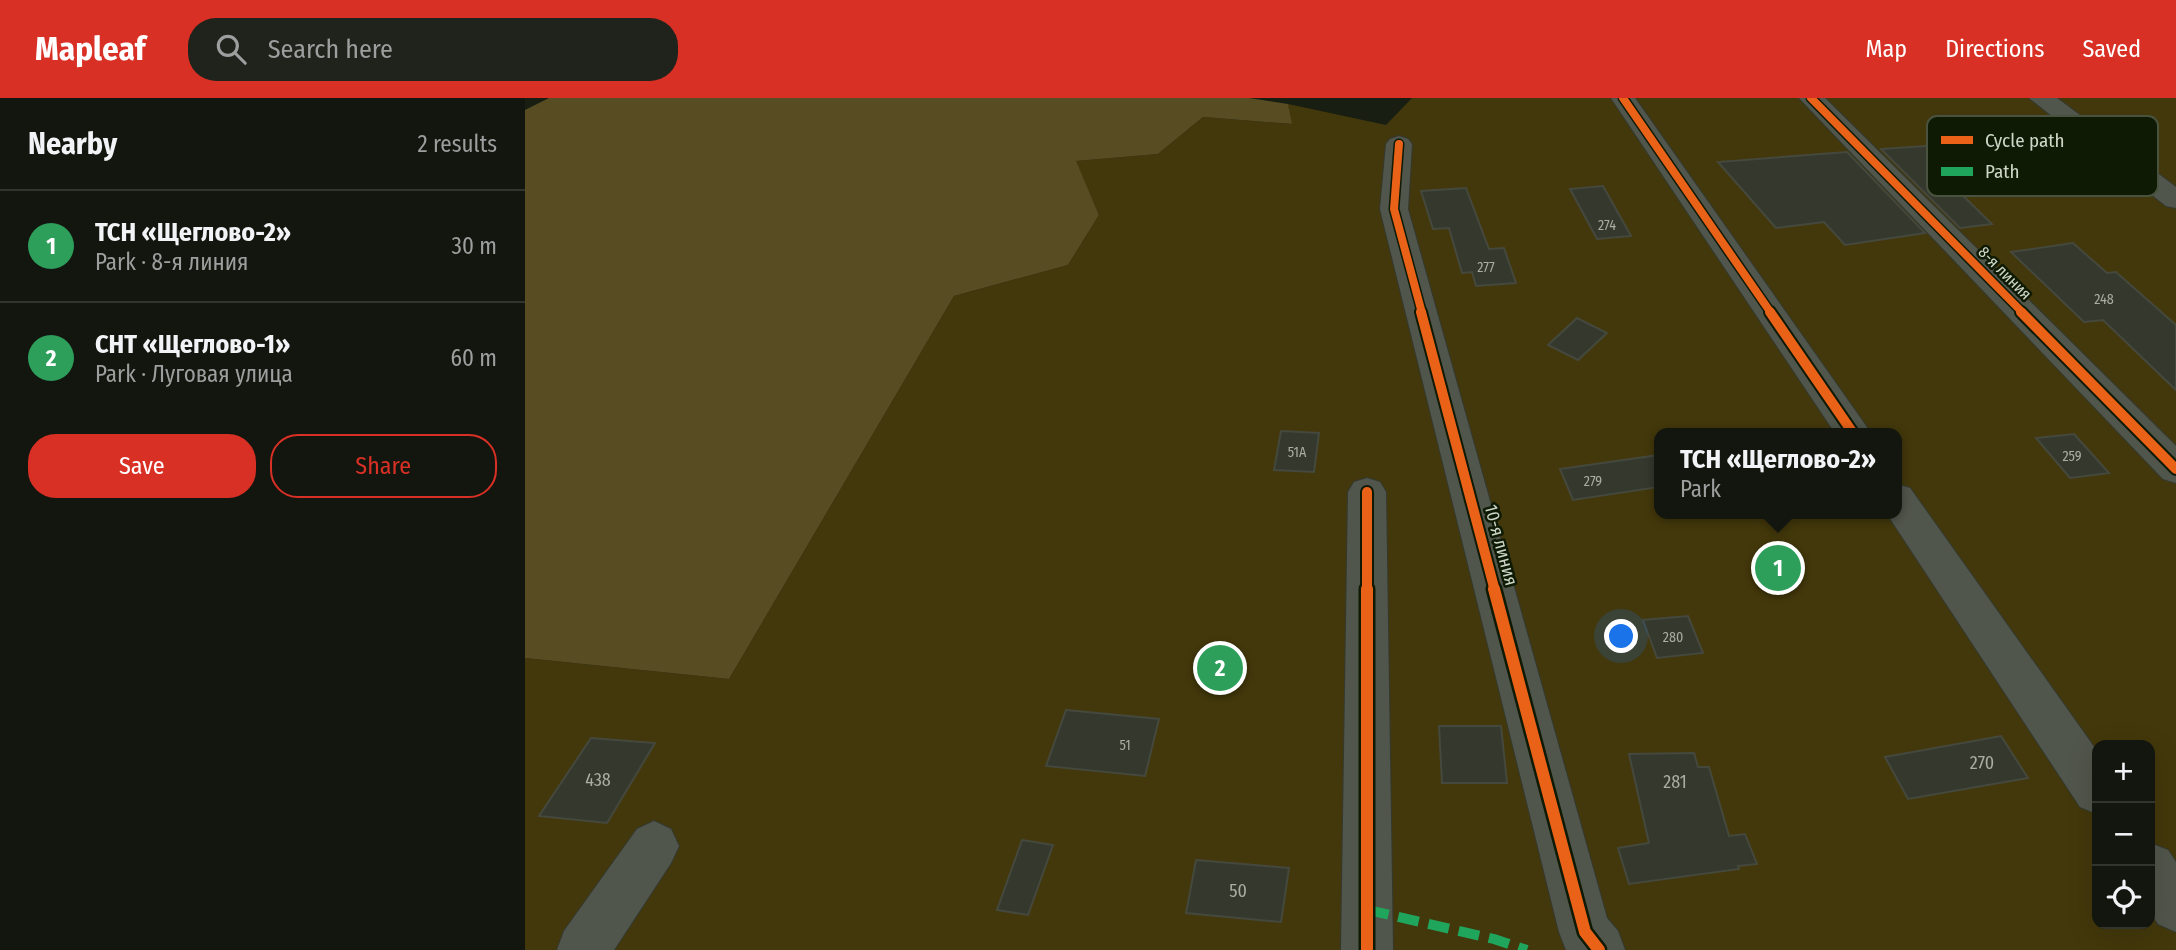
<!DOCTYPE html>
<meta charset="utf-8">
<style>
body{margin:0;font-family:"Fira Sans Condensed",sans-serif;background:#1f231c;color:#f1f3f6}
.controls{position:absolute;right:21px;bottom:21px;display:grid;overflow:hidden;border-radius:14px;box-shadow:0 7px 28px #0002}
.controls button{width:63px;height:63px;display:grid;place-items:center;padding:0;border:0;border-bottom:2px solid #31352e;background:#12160e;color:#f1f3f6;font:35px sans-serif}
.you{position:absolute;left:1097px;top:539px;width:24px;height:24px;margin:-18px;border:5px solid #fff;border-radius:50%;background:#1a73e8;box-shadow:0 0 0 10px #1a73e833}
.badge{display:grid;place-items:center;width:46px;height:46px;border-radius:50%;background:#d93025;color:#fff;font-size:23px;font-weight:700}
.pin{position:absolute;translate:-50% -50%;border:4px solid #fff;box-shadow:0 2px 7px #0006}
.popup{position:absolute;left:1129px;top:330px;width:248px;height:91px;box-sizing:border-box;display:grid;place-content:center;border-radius:14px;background:#12160e;filter:drop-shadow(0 2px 5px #0005);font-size:23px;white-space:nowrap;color:#9c9f9e}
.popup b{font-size:26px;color:#f1f3f6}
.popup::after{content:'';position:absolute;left:50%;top:100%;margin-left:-14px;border:14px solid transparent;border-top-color:#12160e}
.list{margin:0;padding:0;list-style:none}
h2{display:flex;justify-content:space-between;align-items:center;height:91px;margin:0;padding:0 28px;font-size:30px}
h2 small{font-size:23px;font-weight:400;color:#9c9f9e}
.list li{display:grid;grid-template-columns:46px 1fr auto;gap:21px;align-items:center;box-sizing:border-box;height:112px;padding:0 28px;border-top:2px solid #31352e}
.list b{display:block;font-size:26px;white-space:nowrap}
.list p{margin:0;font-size:23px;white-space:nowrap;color:#9c9f9e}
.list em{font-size:23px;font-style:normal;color:#9c9f9e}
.actions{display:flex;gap:14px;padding:21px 28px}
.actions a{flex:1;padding:16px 0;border:2px solid #d93025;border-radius:28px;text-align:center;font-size:24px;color:#d93025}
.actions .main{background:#d93025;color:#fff}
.icon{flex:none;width:38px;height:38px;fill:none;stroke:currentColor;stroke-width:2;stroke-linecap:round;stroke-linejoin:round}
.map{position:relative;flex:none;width:1651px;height:852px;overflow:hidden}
header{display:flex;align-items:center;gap:42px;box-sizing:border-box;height:98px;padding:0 35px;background:#d93025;color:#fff}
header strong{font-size:33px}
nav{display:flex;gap:38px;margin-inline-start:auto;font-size:24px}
.search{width:490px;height:63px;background:#1f231c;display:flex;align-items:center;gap:18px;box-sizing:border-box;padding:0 24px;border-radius:28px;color:#9c9f9e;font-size:26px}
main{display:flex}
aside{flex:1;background:#12160e}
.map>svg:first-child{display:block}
</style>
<header>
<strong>Mapleaf</strong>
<div class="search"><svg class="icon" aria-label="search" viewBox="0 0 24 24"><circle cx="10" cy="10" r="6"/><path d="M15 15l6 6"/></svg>Search here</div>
<nav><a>Map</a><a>Directions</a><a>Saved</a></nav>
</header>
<main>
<aside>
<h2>Nearby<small>2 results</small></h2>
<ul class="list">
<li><span class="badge" style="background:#2e9e5b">1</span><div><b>ТСН «Щеглово-2»</b><p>Park · 8-я линия</p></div><em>30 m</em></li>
<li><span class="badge" style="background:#2e9e5b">2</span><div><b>СНТ «Щеглово-1»</b><p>Park · Луговая улица</p></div><em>60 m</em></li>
</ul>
<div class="actions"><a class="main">Save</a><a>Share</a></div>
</aside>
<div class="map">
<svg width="1651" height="852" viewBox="0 0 1651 852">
<rect width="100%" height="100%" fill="#181e12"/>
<path fill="#43380b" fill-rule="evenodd" d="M887,0H1651V852H0V560L204,581L429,198L543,167L574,117L550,63L633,56L678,19L766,26L763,6L861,27ZM1134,335H1372V416H1134ZM1572,647H1625V826H1572Z"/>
<path fill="#574c22" d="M24,0H724L763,6L767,26L678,19L633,56L551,63L574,117L543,167L429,198L204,581L0,560V12Z"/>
<g fill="#35382d" stroke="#45483d" stroke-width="2">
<path d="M1401,48L1443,88L1429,89L1467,126L1435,130L1356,51Z"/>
<path d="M1322,54L1400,135L1320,147L1299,124L1251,130L1193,64Z"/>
<path d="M1078,88L1106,138L1072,141L1045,91Z"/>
<path d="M941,90L964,151L979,150L991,185L951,188L947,174L937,175L924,130L908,131L896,93Z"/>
<path d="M1548,145L1582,175L1591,174L1651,227V292L1578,222L1559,224L1486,154Z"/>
<path d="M1052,220L1082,235L1053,262L1023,247Z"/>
<path d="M756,333L794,335L789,374L749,372Z"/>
<path d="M1549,336L1584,375L1545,380L1511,340Z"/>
<path d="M1134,357V389L1048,402L1035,371Z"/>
<path d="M1163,518L1178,555L1132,560L1118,522Z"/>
<path d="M541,612L634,621L620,678L521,668Z"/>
<path d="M914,628H976L982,685H917Z"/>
<path d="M1476,638L1503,680L1383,701L1360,659Z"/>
<path d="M66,640L130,645L82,725L14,718Z"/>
<path d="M1169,655L1173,669H1184L1204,738L1220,736L1232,766L1213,768L1214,771L1104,786L1093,750L1124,745L1104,656Z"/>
<path d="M497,742L528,747L503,817L472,812Z"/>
<path d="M671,762L764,770L756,824L661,815Z"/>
</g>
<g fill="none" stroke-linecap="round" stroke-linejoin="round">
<defs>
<g id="minor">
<path d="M1086,0H1110L1346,335H1310Z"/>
<path d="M1274,0H1300L1651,348V385L1638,381Z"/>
<path d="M1504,0H1532L1651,89V110L1641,108Z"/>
<path d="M874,38L883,41L887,46L883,111L1082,820L1093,833L1100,852H1041L1034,834L855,111L861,46L865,41Z"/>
<path d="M842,380L855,384L861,394L868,852H816L823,394L829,384Z"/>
<path d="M1372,386L1385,390L1572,653V716L1555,709L1362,416H1372Z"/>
<path d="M129,723L146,731L154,748L146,765L89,852H32L39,833L112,731Z"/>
<path d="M1625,745L1643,752L1651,764V834L1633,826L1625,814Z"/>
</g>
</defs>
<use href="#minor" stroke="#343930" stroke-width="2"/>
<use href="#minor" fill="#51564c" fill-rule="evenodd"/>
<path stroke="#20a55d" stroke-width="10" stroke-dasharray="21 10" stroke-linecap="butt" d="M843,812L969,841L1002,852"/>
<defs>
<g id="cycleway-far2">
<path d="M1098,0L1246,215"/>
<path d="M1286,0L1498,215"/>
<path d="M874,46L869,111L897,215"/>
</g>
<g id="cycleway-far1">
<path d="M896,214L970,493"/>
<path d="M1245,214L1328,335"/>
<path d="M1496,214L1651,371"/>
<path d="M842,394V493"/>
</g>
<g id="cycleway">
<path d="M842,491V852"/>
<path d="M969,491L1060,834L1074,852"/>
</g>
</defs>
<use href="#cycleway-far2" stroke="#0f1a04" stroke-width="11"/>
<use href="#cycleway-far1" stroke="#0f1a04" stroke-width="14"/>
<use href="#cycleway" stroke="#0f1a04" stroke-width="17"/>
<use href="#cycleway-far2" stroke="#ea6118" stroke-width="8"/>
<use href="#cycleway-far1" stroke="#ea6118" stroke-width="10"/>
<use href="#cycleway" stroke="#ea6118" stroke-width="12"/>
</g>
<g text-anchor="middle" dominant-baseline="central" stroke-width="5" stroke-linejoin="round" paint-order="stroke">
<g font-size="14" fill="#a8aea0">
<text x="1082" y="127">274</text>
<text x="961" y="169">277</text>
<text x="1579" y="201">248</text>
<text x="772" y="354">51А</text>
<text x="1547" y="358">259</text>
<text x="1068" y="383">279</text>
<text x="1148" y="539">280</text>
<text x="600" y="647">51</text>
</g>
<g font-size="16" fill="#ced6c7" stroke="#0f1a04">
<text transform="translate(1480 175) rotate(45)">8-я линия</text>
</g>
<g font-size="18" fill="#ced6c7" stroke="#0f1a04">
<text transform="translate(976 447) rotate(75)">10-я линия</text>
</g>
<g font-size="18" fill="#a8aea0">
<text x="1457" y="665">270</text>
<text x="73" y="682">438</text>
<text x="1150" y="684">281</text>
<text x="713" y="793">50</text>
</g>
</g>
<rect x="1402" y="18" width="231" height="80" rx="10" fill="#0f1a04" stroke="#48523e" stroke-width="2"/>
<rect x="1416" y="38" width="32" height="8" fill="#ea6118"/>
<rect x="1416" y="69" width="32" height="9" fill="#20a55d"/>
<g font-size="19" fill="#ced6c7">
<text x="1460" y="49">Cycle path</text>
<text x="1460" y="80">Path</text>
</g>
</svg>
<div class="controls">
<button>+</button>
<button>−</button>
<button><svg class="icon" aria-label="locate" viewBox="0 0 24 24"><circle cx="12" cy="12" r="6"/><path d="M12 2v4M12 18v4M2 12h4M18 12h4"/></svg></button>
</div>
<div class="you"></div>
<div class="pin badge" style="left:1253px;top:470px;background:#2e9e5b">1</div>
<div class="popup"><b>ТСН «Щеглово-2»</b>Park</div>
<div class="pin badge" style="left:695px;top:570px;background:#2e9e5b">2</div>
</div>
</main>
